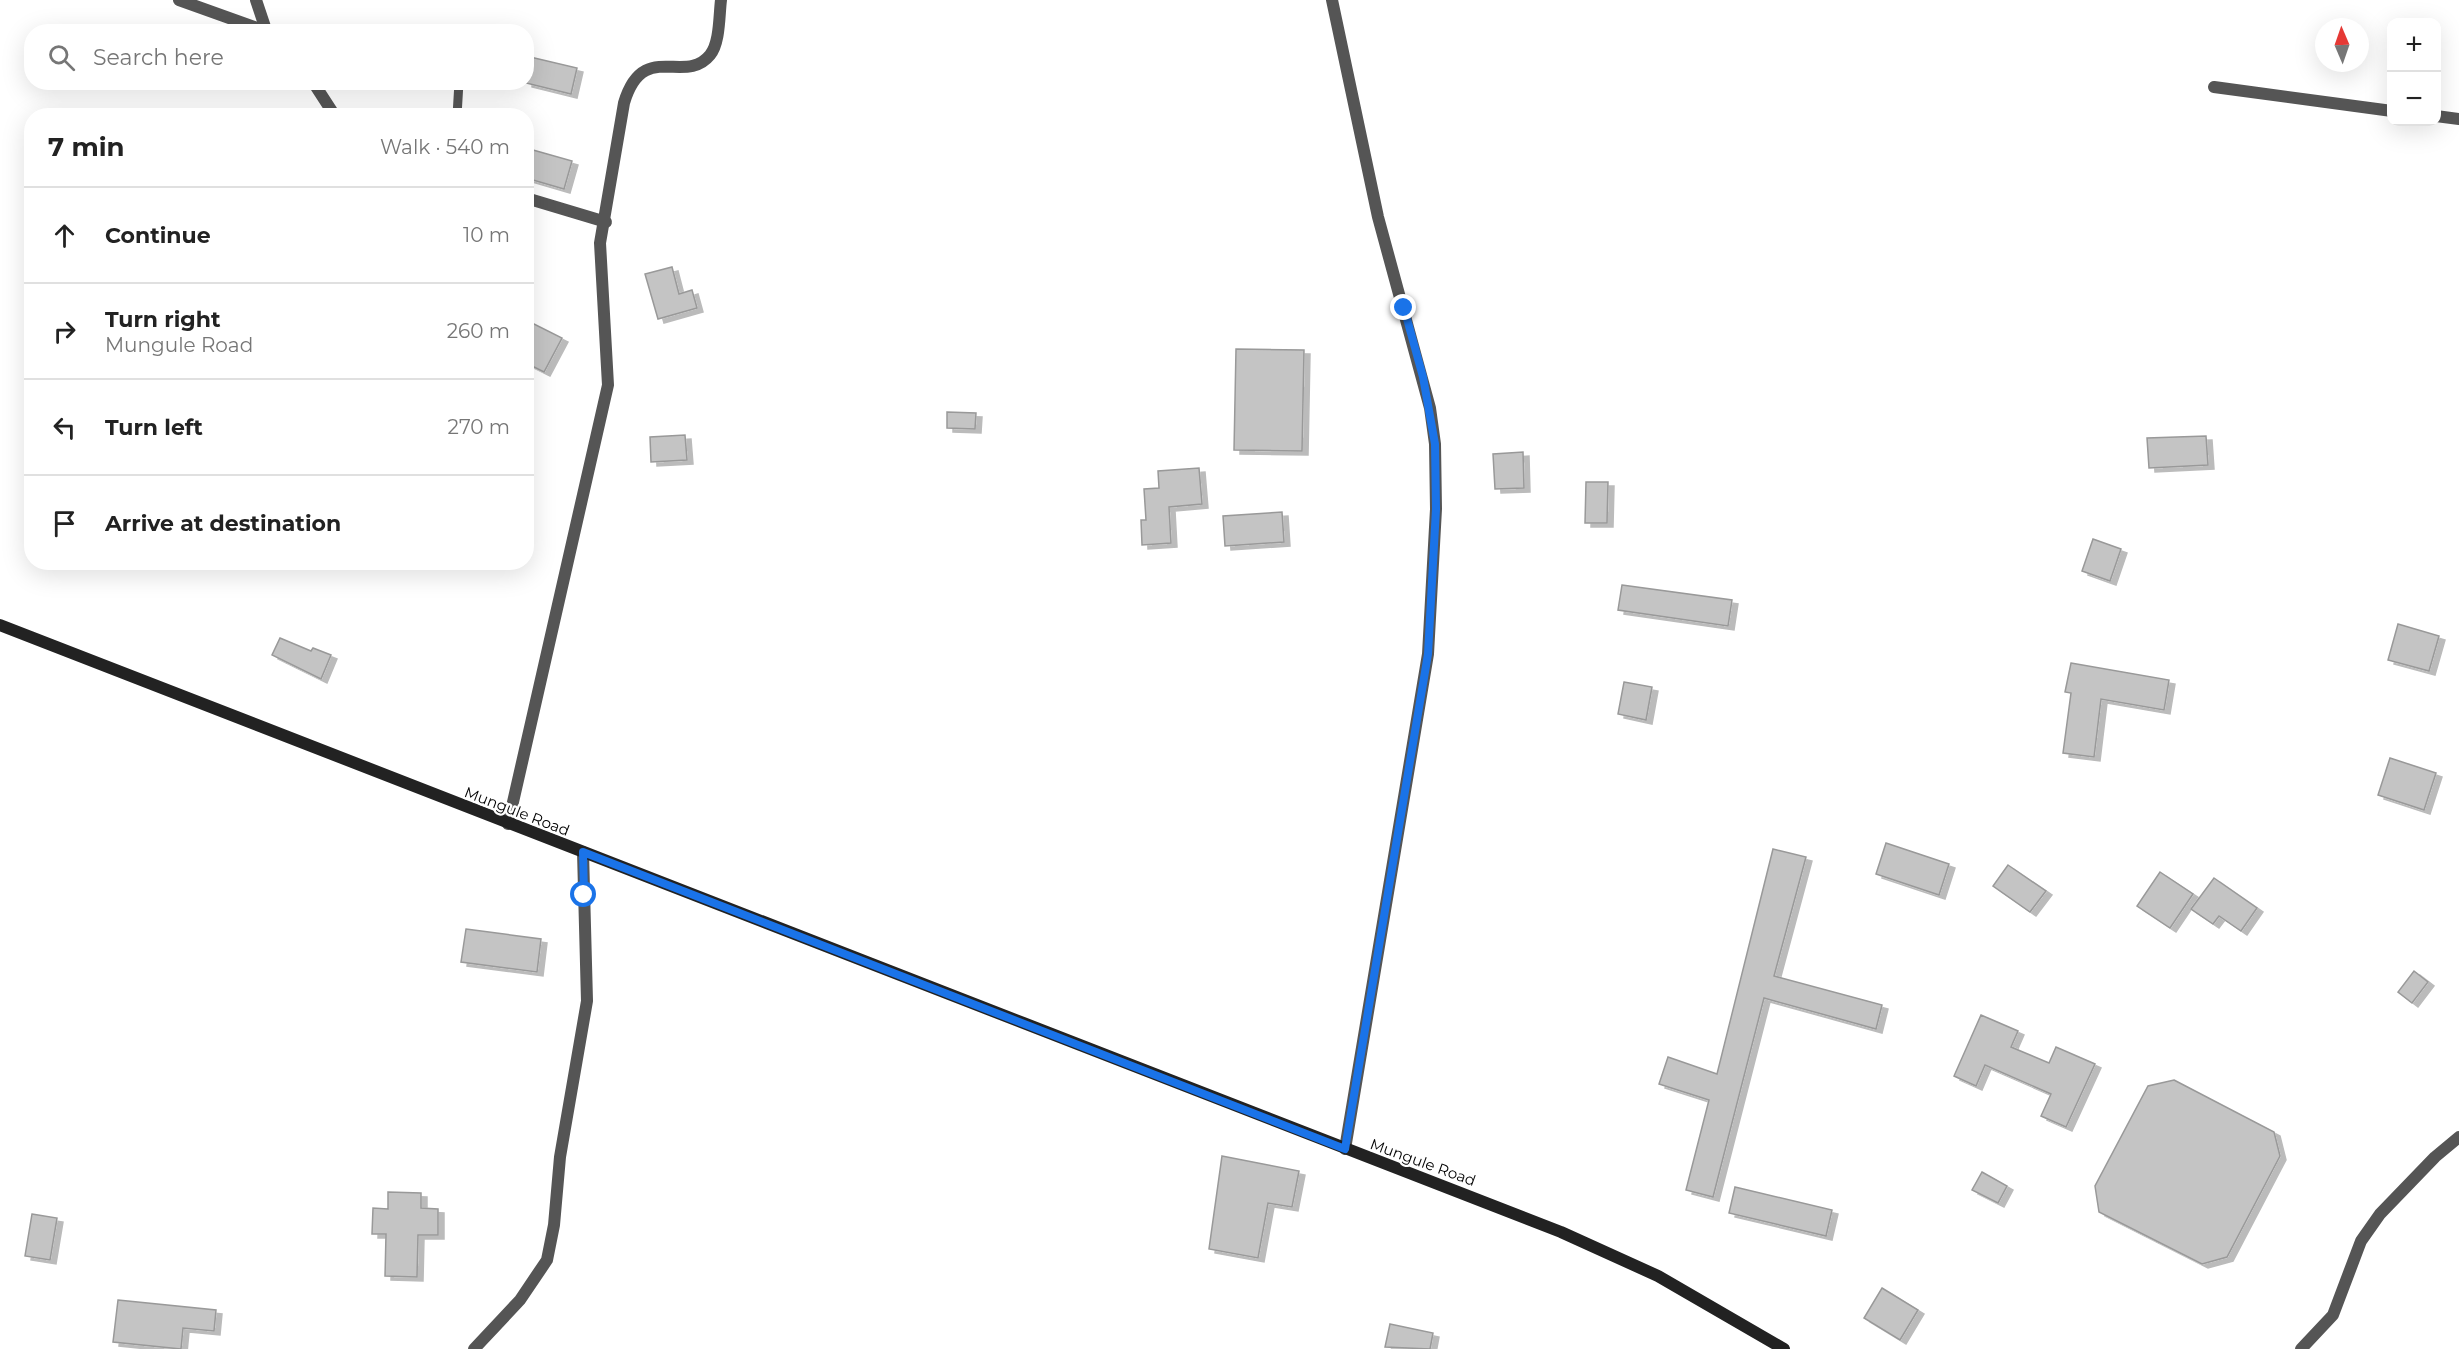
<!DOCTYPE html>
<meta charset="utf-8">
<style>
body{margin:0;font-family:Montserrat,sans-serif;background:#f6f6f6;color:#222}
.controls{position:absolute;right:18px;top:18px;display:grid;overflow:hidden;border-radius:12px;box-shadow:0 6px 24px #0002}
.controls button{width:54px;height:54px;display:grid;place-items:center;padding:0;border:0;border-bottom:2px solid #e0e0e0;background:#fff;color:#222;font:30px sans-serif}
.compass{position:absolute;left:2315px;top:18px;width:54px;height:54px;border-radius:50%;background:#fff;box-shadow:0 6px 24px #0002;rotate:358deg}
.stop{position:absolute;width:18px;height:18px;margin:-14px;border:4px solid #1a73e8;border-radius:50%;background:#fff}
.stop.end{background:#1a73e8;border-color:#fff;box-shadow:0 2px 6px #0008}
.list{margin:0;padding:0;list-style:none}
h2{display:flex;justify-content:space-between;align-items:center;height:78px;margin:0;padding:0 24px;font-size:26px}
h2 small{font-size:20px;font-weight:400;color:#767676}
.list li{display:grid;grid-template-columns:39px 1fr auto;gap:18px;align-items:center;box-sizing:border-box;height:96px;padding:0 24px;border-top:2px solid #e0e0e0}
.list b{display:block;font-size:22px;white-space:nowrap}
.list p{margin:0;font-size:20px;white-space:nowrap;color:#767676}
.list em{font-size:20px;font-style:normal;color:#767676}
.icon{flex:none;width:33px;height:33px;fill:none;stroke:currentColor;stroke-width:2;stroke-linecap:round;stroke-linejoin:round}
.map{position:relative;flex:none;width:2459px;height:1349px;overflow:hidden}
.search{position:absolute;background:#fff;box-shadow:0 6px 24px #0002;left:24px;top:24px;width:510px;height:66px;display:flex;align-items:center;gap:15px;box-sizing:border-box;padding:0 21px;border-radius:24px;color:#767676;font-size:22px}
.panel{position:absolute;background:#fff;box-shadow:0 6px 24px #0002;left:24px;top:108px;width:510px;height:462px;border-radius:24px}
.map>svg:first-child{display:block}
</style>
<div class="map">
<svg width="2459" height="1349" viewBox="0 0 2459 1349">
<defs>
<filter id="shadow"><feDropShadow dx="6" dy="4" stdDeviation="0" flood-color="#0004"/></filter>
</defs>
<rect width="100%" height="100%" fill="#fff"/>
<g fill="#c4c4c4" stroke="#999" stroke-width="1.5" filter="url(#shadow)">
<path d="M526,56L577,68L571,94L526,83Z"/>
<path d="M526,148L572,161L564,189L526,178Z"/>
<path d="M672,267L679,294L692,290L697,308L658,319L645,274Z"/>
<path d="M526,320L562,338L544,372L526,363Z"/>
<path d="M1236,349L1304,350L1302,451L1234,450Z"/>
<path d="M947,412L976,413L975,429L947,428Z"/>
<path d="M685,435L687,460L651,462L650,437Z"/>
<path d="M2206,436L2208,465L2149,468L2147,438Z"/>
<path d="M1523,452L1524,488L1495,489L1493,454Z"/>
<path d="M1199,468L1202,504L1169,507L1171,543L1142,545L1141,520H1146L1144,489L1159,488L1158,471Z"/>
<path d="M1586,482H1608L1607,523H1585Z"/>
<path d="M1282,512L1284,542L1225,546L1223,516Z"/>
<path d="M2093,539L2121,549L2110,581L2082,571Z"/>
<path d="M1622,585L1732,600L1728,626L1618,610Z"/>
<path d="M2398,624L2439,636L2429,671L2388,660Z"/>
<path d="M280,638L311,651L313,648L331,655L321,679L272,655Z"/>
<path d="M2071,663L2169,680L2164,710L2101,699L2094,757L2063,753L2071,693L2065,692Z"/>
<path d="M1624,682L1652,687L1646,720L1618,714Z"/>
<path d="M2390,758L2436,773L2424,810L2378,795Z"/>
<path d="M1886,843L1949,864L1939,895L1876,874Z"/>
<path d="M1773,849L1806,857L1774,976L1882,1005L1876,1029L1764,998L1713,1197L1686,1190L1709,1100L1659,1084L1668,1057L1717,1074Z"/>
<path d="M2008,865L2046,891L2030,912L1993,886Z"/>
<path d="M2160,872L2193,894L2170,928L2137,906Z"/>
<path d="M2214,878L2257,908L2241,931L2219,916L2213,924L2191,909Z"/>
<path d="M466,929L541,939L537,972L461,962Z"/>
<path d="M2414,971L2428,982L2412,1003L2398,992Z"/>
<path d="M1981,1015L2018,1031L2011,1047L2049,1063L2056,1047L2095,1064L2066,1127L2041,1116L2051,1094L1985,1065L1976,1086L1954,1076Z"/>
<path d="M2174,1080L2274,1132L2280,1156L2227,1257L2202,1264L2099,1212L2095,1186L2148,1086Z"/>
<path d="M1222,1156L1299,1171L1292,1207L1268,1203L1258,1258L1209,1249Z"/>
<path d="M1982,1172L2007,1186L1998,1203L1972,1190Z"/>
<path d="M1735,1187L1832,1210L1826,1236L1729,1213Z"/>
<path d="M388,1192L421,1193V1208L438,1209V1235H418L417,1277L385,1276L386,1234H372L373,1208L388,1209Z"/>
<path d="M32,1214L57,1218L50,1260L25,1256Z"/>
<path d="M1882,1288L1918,1310L1900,1340L1864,1318Z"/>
<path d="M118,1300L216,1310L214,1331L183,1328L181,1349L113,1342Z"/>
<path d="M1390,1324L1433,1333L1430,1349L1385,1347Z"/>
</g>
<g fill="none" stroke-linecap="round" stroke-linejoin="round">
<path stroke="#555" stroke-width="9" d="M457,116L459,82"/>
<g stroke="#555" stroke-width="12">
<path d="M179,0L268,32"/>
<path d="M256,0L266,30"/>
<path d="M1332,0L1378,217L1430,408L1435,444L1436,509L1428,654L1345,1149"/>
<path d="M313,82L335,116"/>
<path d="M2214,87L2392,111"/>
<path d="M2436,116L2459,119"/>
<path d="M526,198L606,222"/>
<path d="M508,824L608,385L600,243L624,103C643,39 685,86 710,55C720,43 719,16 721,0"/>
<path d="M474,1349L520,1300L547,1260L554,1225L560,1157L587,1001L583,852"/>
<path d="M2301,1349L2333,1315L2361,1241L2380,1214L2435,1157L2459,1137"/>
</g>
<path stroke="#222" stroke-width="12" d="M0,625L1561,1232L1658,1276L1784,1349"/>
</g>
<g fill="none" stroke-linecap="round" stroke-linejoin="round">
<path stroke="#1a73e8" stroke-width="8" d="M584,895L583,852L1345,1149L1428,654L1436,509L1435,444L1423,377L1404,308"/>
</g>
<g text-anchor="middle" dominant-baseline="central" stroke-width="4.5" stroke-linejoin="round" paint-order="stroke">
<g font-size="15" fill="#000" stroke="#fff">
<text transform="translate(517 811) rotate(21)">Mungule Road</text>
<text transform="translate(1423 1162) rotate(20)">Mungule Road</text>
</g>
</g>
</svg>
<div class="controls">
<button>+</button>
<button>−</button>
</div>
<svg class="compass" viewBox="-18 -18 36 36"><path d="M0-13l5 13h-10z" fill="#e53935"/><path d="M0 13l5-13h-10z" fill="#767676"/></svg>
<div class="stop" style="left:584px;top:895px"></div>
<div class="stop end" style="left:1404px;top:308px"></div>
<div class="search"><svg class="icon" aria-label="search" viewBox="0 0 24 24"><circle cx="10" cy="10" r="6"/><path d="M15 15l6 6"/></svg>Search here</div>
<section class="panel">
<h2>7 min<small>Walk · 540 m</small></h2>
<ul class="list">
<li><svg class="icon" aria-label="ahead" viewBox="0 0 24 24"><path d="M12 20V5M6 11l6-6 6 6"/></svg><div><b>Continue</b></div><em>10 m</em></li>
<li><svg class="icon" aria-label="right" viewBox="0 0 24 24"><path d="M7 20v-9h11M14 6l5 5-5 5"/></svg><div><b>Turn right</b><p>Mungule Road</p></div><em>260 m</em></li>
<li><svg class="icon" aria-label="left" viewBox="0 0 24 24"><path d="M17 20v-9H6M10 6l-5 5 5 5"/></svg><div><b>Turn left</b></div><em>270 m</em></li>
<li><svg class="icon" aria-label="arrive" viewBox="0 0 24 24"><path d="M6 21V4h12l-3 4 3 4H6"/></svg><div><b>Arrive at destination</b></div></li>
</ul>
</section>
</div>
